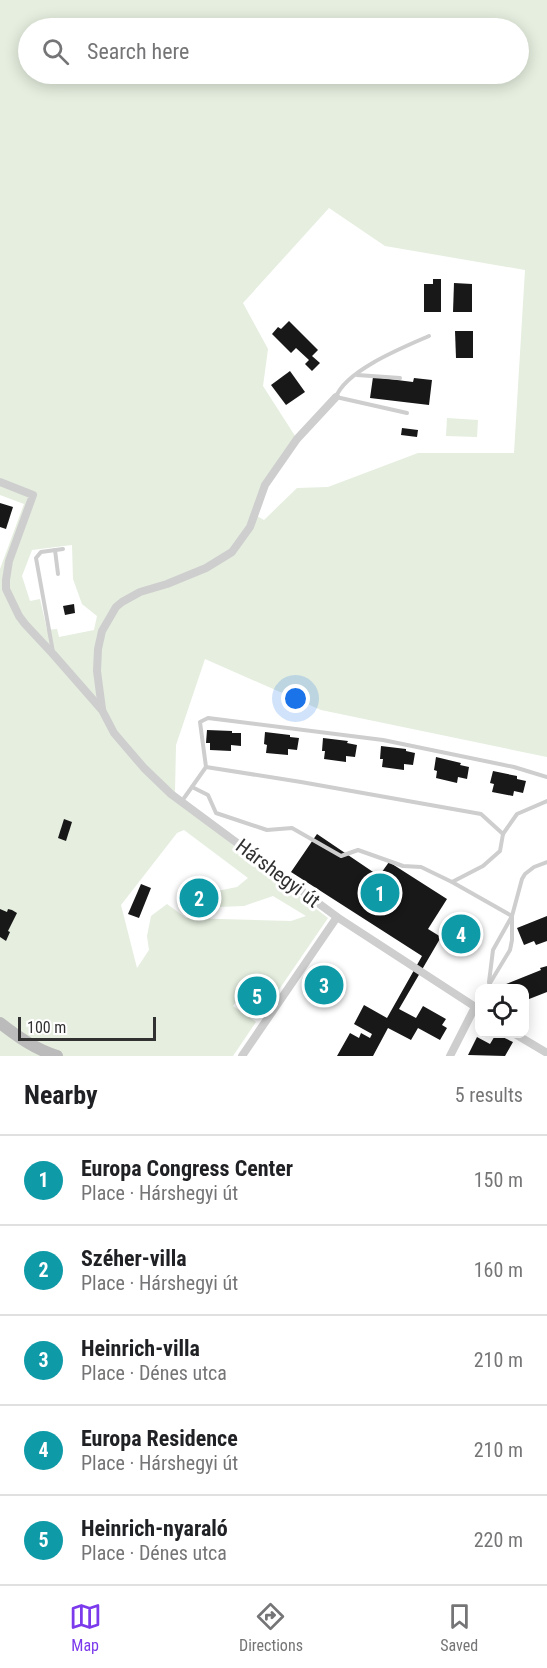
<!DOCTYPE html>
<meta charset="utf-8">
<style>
body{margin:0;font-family:"Roboto Condensed",sans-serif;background:#f2f2f2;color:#202124}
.controls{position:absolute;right:18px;bottom:18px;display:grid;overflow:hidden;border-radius:12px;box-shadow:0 3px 15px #0003}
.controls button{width:54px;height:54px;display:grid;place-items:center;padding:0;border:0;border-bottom:2px solid #e0e0e0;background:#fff;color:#202124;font:30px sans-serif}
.scale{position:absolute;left:18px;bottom:15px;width:138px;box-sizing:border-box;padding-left:6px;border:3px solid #313131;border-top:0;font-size:16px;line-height:21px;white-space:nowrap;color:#313131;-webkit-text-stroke:4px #fff;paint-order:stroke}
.you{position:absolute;left:296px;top:699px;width:21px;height:21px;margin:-15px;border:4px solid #fff;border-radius:50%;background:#1a73e8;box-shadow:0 0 0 9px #1a73e833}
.badge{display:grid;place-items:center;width:39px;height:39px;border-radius:50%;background:#7c3aed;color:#fff;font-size:20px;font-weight:700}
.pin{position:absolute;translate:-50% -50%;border:3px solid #fff;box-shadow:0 2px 6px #0006}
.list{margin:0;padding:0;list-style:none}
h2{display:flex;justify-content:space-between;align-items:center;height:78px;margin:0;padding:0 24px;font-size:26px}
h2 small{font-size:20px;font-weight:400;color:#757577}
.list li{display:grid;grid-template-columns:39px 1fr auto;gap:18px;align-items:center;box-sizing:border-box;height:90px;padding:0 24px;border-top:2px solid #e0e0e0}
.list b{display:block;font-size:22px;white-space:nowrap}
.list p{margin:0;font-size:20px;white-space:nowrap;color:#757577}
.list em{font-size:20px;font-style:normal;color:#757577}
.icon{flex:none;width:33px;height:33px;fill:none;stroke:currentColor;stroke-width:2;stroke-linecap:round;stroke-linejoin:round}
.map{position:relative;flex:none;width:547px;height:1056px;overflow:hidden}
.search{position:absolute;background:#fff;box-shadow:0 3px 15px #0003;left:18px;right:18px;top:18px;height:66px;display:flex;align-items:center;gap:15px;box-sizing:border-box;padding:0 21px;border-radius:33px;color:#757577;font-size:22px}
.sheet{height:528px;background:#fff}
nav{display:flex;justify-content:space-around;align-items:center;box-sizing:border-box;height:84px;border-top:2px solid #e0e0e0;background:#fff;font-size:16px;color:#757577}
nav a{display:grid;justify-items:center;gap:3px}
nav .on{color:#7c3aed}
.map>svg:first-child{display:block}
</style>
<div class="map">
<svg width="547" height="1056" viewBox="0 0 547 1056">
<rect width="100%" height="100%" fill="#fff"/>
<g fill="#e5eedf" fill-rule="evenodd">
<path d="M0,0H547V757L321,710L205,659L176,745L175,792L172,798L328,918L278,991L254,974L233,1006L256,1022L233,1056H0V569L24,504L0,495ZM28,28H518V74H28ZM329,208L385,246L525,270L514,453H418L328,487L297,488L264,520L255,515L265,484L297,439L263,386L268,349L243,303ZM72,545L73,579L82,604L97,616L94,630L59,637L57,629L47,630L40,599L30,601L22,576L32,550ZM184,830L248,878L237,887L217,891L218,907L244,906L273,896L306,916L291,921L186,918L167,904L151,916L147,936L149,950L137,968L121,905L177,833Z"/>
<path d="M447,418L478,420L477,437L446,436Z"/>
</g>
<g fill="#181818">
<path d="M433,279H441V312H424V284H433Z"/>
<path d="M454,283L472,284V312H453Z"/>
<path d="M289,321L318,350L312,356L320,363L312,371L305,364L309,360L296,348L291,353L272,334L278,327L281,329Z"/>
<path d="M455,331H473V358H456Z"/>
<path d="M290,371L305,392L286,405L271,385Z"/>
<path d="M373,377L413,382L414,378L432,380L429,405L370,398Z"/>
<path d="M402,428L418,430L417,437L401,435Z"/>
<path d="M0,503L13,507L6,529L0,527Z"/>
<path d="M74,604L75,613L65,615L63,606Z"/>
<path d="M207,730L232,731V733H241V746L231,745V751L210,750V743H206Z"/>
<path d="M265,732L290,735V737L299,738L297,750L288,749V755L266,753L267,745L264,744Z"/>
<path d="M323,738L348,741L347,743L357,745L355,757L346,756V762L324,759L325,751H322Z"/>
<path d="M381,746L406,749V751L415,753L413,765L404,764V770L382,767L383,759H380Z"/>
<path d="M436,757L461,763L460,765L469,767L467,779L458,777L457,783L436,778L437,771L434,770Z"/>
<path d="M493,771L517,776V779L526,781L523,793L514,791L513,796L492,792L494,784L490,783Z"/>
<path d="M64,819L72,822L66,841L58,838Z"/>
<path d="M317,834L379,876L389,862L447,899L428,929L441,937L399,1009L416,1018L423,1006L446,1019L442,1025L447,1028L440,1040L418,1028L411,1040L388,1028L373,1056H337L350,1033L359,1038L361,1033L370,1038L372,1034L354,1024L364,1005L387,1018L422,956L291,872Z"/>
<path d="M200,883L208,887L207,890L210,891L206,899L212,902L206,913L199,910L197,914L186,908Z"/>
<path d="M141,884L151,888L139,918L128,914Z"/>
<path d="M0,909L7,912L8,909L12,910L17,913L8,931L10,932L6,941L0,937Z"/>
<path d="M465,915L480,923L473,933L479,937L471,950L468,948L465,953H459L453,952L448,948L446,939L448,936L444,933L452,920L459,925Z"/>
<path d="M547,916V941L536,945L534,941L524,945L517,928Z"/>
<path d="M318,966L340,980L336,987L338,988L331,999L329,997L325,1005L306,993L313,979L316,976L312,974Z"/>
<path d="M547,966V992L524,1001V988H496L541,970L540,968Z"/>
<path d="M255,980L273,993L268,1000L267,999L255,1017L237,1005Z"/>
<path d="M496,1034L513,1042L505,1056L468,1055L477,1037L490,1044Z"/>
</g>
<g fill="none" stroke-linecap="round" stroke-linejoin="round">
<g stroke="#cecece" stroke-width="4">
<path d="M357,375L400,378"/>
<path d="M407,413L336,397C346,370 404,347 429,336"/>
<path d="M55,550L58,574"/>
<path d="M53,652L36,558L41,552L63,549"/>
<path d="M192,787L208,795L216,813L267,830L292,828L341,856L358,850L403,866L421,867L452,882L483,866L500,851L503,834L481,814L301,782L206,767"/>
<path d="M182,801L206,767L200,722L208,718L383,740L514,767L547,777"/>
<path d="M503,834L517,814L547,801"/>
<path d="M452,882L512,916L493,950L489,982"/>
<path d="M487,988L510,950L512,940V916L522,879L525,874L534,867L547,862"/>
</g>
<g stroke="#cecece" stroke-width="8">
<path d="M0,482L33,495L9,561L6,580V589L19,616L25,624L53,654L102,710L114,733L144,768L171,794L337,917L480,1010"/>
<path d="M102,709L97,671L98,649L102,631L116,607L122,602L140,592L167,584L206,568L232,552L250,527L265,485L297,439L336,397"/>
<path d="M515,1034L547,1053"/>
<path d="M242,1056L337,917"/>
<path d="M450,1056L475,1007"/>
</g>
<path stroke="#bbb" stroke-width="12" d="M0,1023C18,1037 35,1049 57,1056"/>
</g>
<g text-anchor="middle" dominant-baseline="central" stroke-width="6" stroke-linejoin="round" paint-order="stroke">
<g font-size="20" fill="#313131" stroke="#fff">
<text transform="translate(278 873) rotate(37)">Hárshegyi út</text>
</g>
</g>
</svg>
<div class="controls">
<button><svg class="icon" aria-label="locate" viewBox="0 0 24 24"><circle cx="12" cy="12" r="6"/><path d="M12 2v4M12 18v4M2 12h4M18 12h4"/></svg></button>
</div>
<div class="scale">100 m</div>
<div class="you"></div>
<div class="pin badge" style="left:380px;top:893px;background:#0f9aa8">1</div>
<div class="pin badge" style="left:199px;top:898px;background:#0f9aa8">2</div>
<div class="pin badge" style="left:324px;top:985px;background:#0f9aa8">3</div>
<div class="pin badge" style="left:461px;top:934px;background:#0f9aa8">4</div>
<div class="pin badge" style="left:257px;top:996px;background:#0f9aa8">5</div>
<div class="search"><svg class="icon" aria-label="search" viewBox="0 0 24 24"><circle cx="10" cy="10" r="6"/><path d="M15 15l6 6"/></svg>Search here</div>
</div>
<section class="sheet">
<h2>Nearby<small>5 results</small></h2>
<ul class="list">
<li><span class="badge" style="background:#0f9aa8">1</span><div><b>Europa Congress Center</b><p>Place · Hárshegyi út</p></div><em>150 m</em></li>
<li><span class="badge" style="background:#0f9aa8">2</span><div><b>Széher-villa</b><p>Place · Hárshegyi út</p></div><em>160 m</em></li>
<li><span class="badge" style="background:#0f9aa8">3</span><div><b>Heinrich-villa</b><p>Place · Dénes utca</p></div><em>210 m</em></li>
<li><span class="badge" style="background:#0f9aa8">4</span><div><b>Europa Residence</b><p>Place · Hárshegyi út</p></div><em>210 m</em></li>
<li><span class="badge" style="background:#0f9aa8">5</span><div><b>Heinrich-nyaraló</b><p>Place · Dénes utca</p></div><em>220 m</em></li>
</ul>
</section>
<nav>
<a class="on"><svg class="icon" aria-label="map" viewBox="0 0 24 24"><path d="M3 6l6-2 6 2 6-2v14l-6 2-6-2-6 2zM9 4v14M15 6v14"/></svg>Map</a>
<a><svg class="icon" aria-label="directions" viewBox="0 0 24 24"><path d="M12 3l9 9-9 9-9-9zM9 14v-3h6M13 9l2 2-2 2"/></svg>Directions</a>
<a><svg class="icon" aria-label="saved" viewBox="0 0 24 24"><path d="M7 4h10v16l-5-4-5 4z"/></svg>Saved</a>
</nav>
